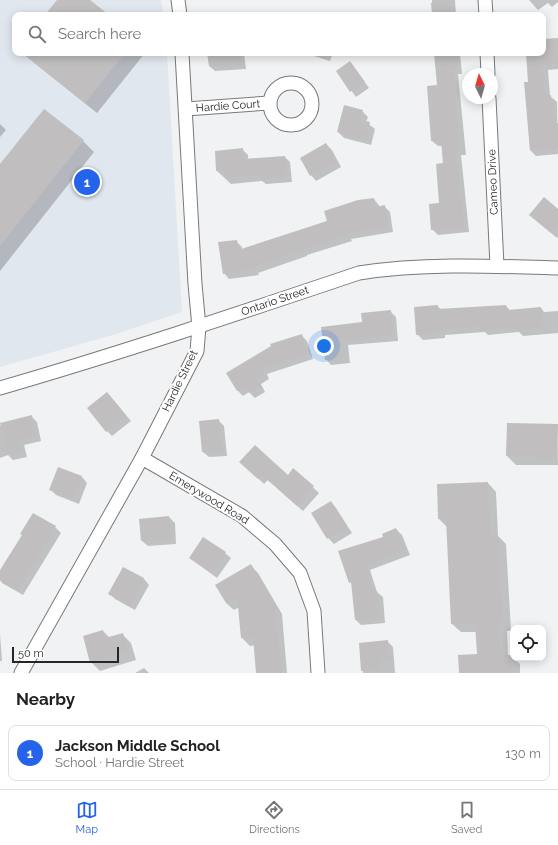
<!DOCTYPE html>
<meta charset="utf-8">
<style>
body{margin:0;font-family:Raleway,sans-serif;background:#f2f2f2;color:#202124}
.controls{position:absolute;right:12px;bottom:12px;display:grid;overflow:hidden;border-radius:8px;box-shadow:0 2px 10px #0003}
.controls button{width:36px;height:36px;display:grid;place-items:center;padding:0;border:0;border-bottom:1px solid #e0e0e0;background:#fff;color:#202124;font:20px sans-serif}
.compass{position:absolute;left:462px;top:68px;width:36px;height:36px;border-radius:50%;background:#fff;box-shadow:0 2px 10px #0003;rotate:355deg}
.scale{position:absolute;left:12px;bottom:10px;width:107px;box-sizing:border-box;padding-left:4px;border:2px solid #252626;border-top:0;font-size:11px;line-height:14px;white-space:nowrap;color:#252626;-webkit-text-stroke:3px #fff;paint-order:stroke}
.you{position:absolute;left:324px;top:346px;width:14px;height:14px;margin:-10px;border:3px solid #fff;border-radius:50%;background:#1a73e8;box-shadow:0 0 0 6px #1a73e833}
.badge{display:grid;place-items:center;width:26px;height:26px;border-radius:50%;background:#2563eb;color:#fff;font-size:13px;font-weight:700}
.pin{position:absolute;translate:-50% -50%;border:2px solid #fff;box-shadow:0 1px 4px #0006}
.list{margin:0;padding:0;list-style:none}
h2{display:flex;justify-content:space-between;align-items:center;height:52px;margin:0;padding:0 16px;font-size:17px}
h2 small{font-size:13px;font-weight:400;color:#757577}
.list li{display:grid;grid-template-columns:26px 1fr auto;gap:12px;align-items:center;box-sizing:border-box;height:56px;margin:0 8px 8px;padding:0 8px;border:1px solid #e0e0e0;border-radius:8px}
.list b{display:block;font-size:15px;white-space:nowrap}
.list p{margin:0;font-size:13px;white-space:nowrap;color:#757577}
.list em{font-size:13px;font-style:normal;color:#757577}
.icon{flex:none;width:22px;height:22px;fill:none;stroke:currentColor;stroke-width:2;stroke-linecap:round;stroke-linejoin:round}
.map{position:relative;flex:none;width:558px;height:673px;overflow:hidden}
.search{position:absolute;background:#fff;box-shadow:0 2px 10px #0003;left:12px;right:12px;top:12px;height:44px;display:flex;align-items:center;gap:10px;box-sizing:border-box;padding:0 14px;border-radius:8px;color:#757577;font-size:15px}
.sheet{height:116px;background:#fff}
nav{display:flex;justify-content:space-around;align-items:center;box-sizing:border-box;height:56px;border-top:1px solid #e0e0e0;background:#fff;font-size:11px;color:#757577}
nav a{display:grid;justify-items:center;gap:2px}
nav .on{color:#2563eb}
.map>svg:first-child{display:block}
</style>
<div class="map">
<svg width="558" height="673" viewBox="0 0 558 673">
<rect width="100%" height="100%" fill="#f1f2f4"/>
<path fill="#e1e7ee" d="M0,0H161L163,15H15V53H167L182,312L116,334L0,367Z"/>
<g fill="#0003">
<path d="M432,0H455L456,15H433Z"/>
<path d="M529,0H558V2L552,7L548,3L538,10Z"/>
<path d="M558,39V69L548,70L550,96L557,102L558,154L536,156L530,150L525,83H529L527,53H543V40Z"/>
<path d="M22,53H145L97,113Z"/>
<path d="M208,53H244L246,69L215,71L209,66Z"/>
<path d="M254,53H283L256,55Z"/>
<path d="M304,53H333L330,61Z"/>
<path d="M436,53H460L462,74H458L466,155H461L469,232L438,235L432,229L440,204L444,164L442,146H438L432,141L438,86Z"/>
<path d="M350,62L369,88L356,97L337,71Z"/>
<path d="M362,111L368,117L366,122L375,129L371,145L344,138L338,132Z"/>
<path d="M0,124L6,130L0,137Z"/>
<path d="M83,141L94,152L0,271V165Z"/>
<path d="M326,144L332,150L341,167L316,181L311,175Z"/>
<path d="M242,149L248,155V160L285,157L290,162L292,182L266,184L262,181L231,184L217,171Z"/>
<path d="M374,199L380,207L384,206L390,212L393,232L351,239L352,241L307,255V256L258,273L259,275L229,279L224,273L236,241L242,247V250L328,221Z"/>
<path d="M558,210V237L557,238L530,215Z"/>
<path d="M437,306L442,310L506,306L511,311L541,308L544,312L558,311V333L523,336L519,332L488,335L485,332L445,335V338L423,340L417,334Z"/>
<path d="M390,311L396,317L398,341L348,345L350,363L331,365L326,359L322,328L363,323Z"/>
<path d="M301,335L307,341L313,359L267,374L269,379L261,384L265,392L255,398L249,392L243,396L238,391L227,374Z"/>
<path d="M112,399L131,421L112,436L107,431Z"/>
<path d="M31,416L37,422L41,441L24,445L27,457L13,460L8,455L0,458V426Z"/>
<path d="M219,421L224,426L227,456L209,457L203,452Z"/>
<path d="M508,424L557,425L558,465H516L507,456Z"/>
<path d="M246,467L288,476L294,470L319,493L303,511L268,480L264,484Z"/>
<path d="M59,469L82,477L87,483L79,504L56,495L51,490Z"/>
<path d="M488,483L496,492L498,536L506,544L511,631H507L508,656H511L520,664V673H460L478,655L477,632H461L452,624L447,527L439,519Z"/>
<path d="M331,502L336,508L352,533L334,544L328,538Z"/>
<path d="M169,517L175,523L176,544L148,546L142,541Z"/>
<path d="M55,527L61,533L23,595L2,583L0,580V572Z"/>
<path d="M396,529L402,535L410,555L370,570L377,592L383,597L385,623L361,625L356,620L353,585L350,582L384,537Z"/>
<path d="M225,553L231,558L217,578L190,558Z"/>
<path d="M250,565L258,573L282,614L287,673H257L255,645L250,646L242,638L239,607L234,610L226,603Z"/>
<path d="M123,568L144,579L149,585L135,610L115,599L109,593Z"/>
<path d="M103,631L110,638L123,635L131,643L136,660L100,671L91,662Z"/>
<path d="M0,634L2,661H0Z"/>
<path d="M387,641L393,647L395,673H363L360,644Z"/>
<path d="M144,668L149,673H135Z"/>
</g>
<g fill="#c0bebf">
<path d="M57,0H90L109,15H45Z"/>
<path d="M450,2L451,15H432L431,3Z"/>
<path d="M558,38V64L543,65L545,96L551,95L553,123H558V149L530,150L524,82H528L526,53H543V39Z"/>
<path d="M22,53H125L85,103Z"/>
<path d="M207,53H240L241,63L209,66Z"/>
<path d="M434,53H456L457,69H453L460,150H456L464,227L431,230L429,204L439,203L436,164L443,163L441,140L431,141L427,86L437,85Z"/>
<path d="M350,61L365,82L350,92L336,71Z"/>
<path d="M344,105L363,110L360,120L370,122L366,140L337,132Z"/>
<path d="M44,109L84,140L0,246V164Z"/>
<path d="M326,143L336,161L310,176L300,158Z"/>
<path d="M243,148L244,159L285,156L287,177L259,179V175L225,178L224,171H216L215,151Z"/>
<path d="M544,197L558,209V225L551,233L529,215Z"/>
<path d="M374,198L376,207L385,205L388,226L346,233L347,235L302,249V250L253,267V269L223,274L218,242L237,240L238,250L327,221L324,211L358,200Z"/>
<path d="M438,305V309L506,305L507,310L541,307L543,328L516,331V327L481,330V326L440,330V333L416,335L414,307Z"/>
<path d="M391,310L393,335L343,340L345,357L325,360L321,327L362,322L361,313Z"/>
<path d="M302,334L308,354L262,368L264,373L256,378L260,386L249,393L245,386L237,391L226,373L271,346L270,344Z"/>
<path d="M107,392L126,415L106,432L87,408Z"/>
<path d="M32,415L36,436L19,440L22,451L7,455L0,423Z"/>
<path d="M219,419L222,450L202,452L199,421Z"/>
<path d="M507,423L558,424L557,458L506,456Z"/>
<path d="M255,445L288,475L293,468L314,486L297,506L262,475L258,479L239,462Z"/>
<path d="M58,467L82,476L73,499L49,490Z"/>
<path d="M488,482L490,535H498L503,622L499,623L501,655H511L512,673H459L458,655L477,654L475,623L451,624L446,519H438L437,484Z"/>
<path d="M331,501L347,527L327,539L311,513Z"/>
<path d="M33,513L56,526L17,590L0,580V570L22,535L20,534Z"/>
<path d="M169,516L171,539L141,541L139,519Z"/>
<path d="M396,528L405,550L365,565L374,591H377L380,618L355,620L351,582L349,583L338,551L383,537L382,534Z"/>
<path d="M203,537L226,552L211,573L189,558Z"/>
<path d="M251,564L275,605L281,673H256L253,637L241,638L237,596L226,603L215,585Z"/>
<path d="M123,567L144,578L130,606L108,594Z"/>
<path d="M103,630L105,638L123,633L128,652L90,663L83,636Z"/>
<path d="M388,640L389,659L381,660V670L361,671L359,643Z"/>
</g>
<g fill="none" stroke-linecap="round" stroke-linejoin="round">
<defs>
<g id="minor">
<path d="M178,0L180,15"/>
<path d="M485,0L486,15"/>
<path d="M487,53L488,74"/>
<circle cx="291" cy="104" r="21"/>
<path d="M489,98L497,266"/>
<path d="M186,109L269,103"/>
<path d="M0,388C121,353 240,313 359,273C424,263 492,266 558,268"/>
<path d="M142,458L242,516L275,544L300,573L314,611L318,673"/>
<path d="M21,673L142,458L197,351L199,327L195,284L182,53"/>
</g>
</defs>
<use href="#minor" stroke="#78797b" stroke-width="15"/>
<use href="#minor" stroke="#fff" stroke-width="13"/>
</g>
<g text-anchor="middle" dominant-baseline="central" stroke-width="4" stroke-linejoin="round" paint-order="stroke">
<g font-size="11" fill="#252626" stroke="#fff">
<text transform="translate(228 106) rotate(-4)">Hardie Court</text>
<text transform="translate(493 182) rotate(-92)">Cameo Drive</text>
<text transform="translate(275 301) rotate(-19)">Ontario Street</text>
<text transform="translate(180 381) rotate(-64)">Hardie Street</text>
<text transform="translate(209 498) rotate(31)">Emerywood Road</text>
</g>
</g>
</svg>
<div class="controls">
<button><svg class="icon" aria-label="locate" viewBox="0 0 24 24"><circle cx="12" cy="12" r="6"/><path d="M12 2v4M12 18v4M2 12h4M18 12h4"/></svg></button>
</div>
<svg class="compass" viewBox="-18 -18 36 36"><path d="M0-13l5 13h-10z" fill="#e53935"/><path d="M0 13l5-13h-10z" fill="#757577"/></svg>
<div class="scale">50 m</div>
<div class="you"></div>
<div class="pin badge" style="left:87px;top:182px">1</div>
<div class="search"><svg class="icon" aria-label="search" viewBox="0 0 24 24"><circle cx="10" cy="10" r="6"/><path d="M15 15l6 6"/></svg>Search here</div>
</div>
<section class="sheet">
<h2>Nearby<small></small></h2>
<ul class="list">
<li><span class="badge">1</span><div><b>Jackson Middle School</b><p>School · Hardie Street</p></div><em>130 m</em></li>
</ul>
</section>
<nav>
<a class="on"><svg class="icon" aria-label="map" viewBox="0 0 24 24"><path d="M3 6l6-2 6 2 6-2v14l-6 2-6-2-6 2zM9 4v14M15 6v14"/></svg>Map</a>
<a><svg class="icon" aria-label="directions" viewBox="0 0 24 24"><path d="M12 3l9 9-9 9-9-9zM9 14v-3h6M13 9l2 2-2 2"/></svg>Directions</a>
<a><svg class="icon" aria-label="saved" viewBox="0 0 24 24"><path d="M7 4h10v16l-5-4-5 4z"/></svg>Saved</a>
</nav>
